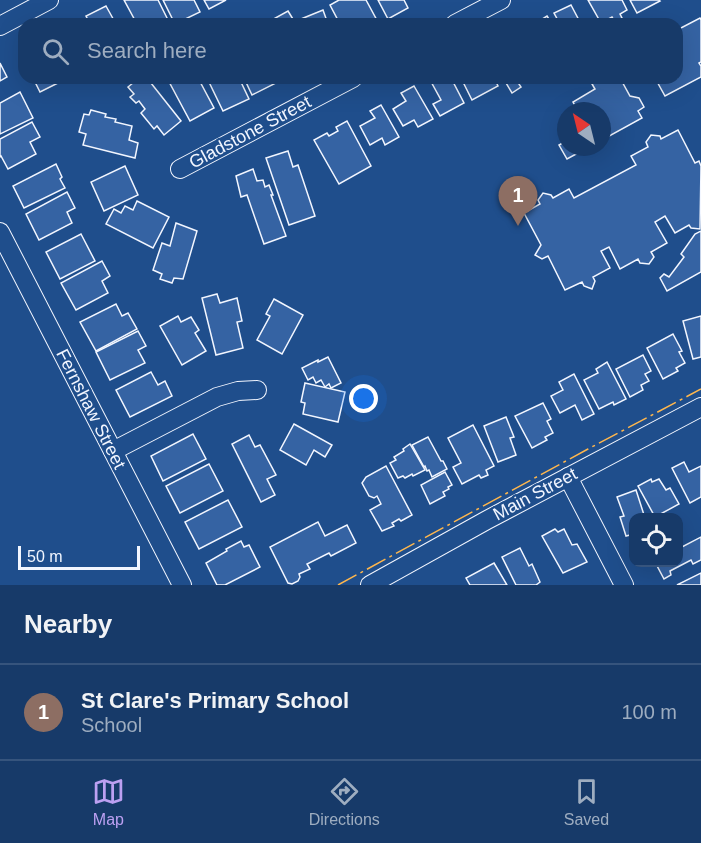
<!DOCTYPE html>
<style>
body{margin:0;font-family:Helvetica,sans-serif;background:#20416f;color:#f1f3f6}
.controls{position:absolute;right:18px;bottom:18px;display:grid;overflow:hidden;border-radius:12px;box-shadow:0 6px 24px #0002}
.controls button{width:54px;height:54px;display:grid;place-items:center;padding:0;border:0;border-bottom:2px solid #36547d;background:#173a69;color:#f1f3f6;font:30px sans-serif}
.compass{position:absolute;left:557px;top:102px;width:54px;height:54px;border-radius:50%;background:#173a69;box-shadow:0 6px 24px #0002;rotate:325deg}
.scale{position:absolute;left:18px;bottom:15px;width:122px;box-sizing:border-box;padding-left:6px;border:3px solid #f2f6ff;border-top:0;font-size:16px;line-height:21px;white-space:nowrap;color:#f2f6ff;-webkit-text-stroke:4px #1f4e8c;paint-order:stroke}
.you{position:absolute;left:364px;top:399px;width:21px;height:21px;margin:-15px;border:4px solid #fff;border-radius:50%;background:#1a73e8;box-shadow:0 0 0 9px #1a73e833}
.badge{display:grid;place-items:center;width:39px;height:39px;border-radius:50%;background:#bca0f2;color:#fff;font-size:20px;font-weight:700}
.pin{position:absolute;translate:-50% -50px;filter:drop-shadow(0 2px 3px #0008)}
.pin::after{content:'';position:absolute;top:32px;width:21px;height:18px;background:inherit;clip-path:polygon(0 0,100% 0,50% 100%)}
.list{margin:0;padding:0;list-style:none}
h2{display:flex;justify-content:space-between;align-items:center;height:78px;margin:0;padding:0 24px;font-size:26px}
h2 small{font-size:20px;font-weight:400;color:#9eadc0}
.list li{display:grid;grid-template-columns:39px 1fr auto;gap:18px;align-items:center;box-sizing:border-box;height:96px;padding:0 24px;border-top:2px solid #36547d}
.list b{display:block;font-size:22px;white-space:nowrap}
.list p{margin:0;font-size:20px;white-space:nowrap;color:#9eadc0}
.list em{font-size:20px;font-style:normal;color:#9eadc0}
.icon{flex:none;width:33px;height:33px;fill:none;stroke:currentColor;stroke-width:2;stroke-linecap:round;stroke-linejoin:round}
.map{position:relative;flex:none;width:701px;height:585px;overflow:hidden}
.search{position:absolute;background:#173a69;box-shadow:0 6px 24px #0002;left:18px;right:18px;top:18px;height:66px;display:flex;align-items:center;gap:15px;box-sizing:border-box;padding:0 21px;border-radius:18px;color:#9eadc0;font-size:22px}
.sheet{height:174px;background:#173a69}
nav{display:flex;justify-content:space-around;align-items:center;box-sizing:border-box;height:84px;border-top:2px solid #36547d;background:#173a69;font-size:16px;color:#9eadc0}
nav a{display:grid;justify-items:center;gap:3px}
nav .on{color:#bca0f2}
.map>svg:first-child{display:block}
</style>
<div class="map">
<svg width="701" height="585" viewBox="0 0 701 585">
<rect width="100%" height="100%" fill="#1f4e8c"/>
<g fill="#3563a3" stroke="#f2f6ff" stroke-width="1.5">
<path d="M124,0H158L170,24H137Z"/>
<path d="M163,0H194L200,12L175,24Z"/>
<path d="M204,0H226L209,9Z"/>
<path d="M339,0H366L379,24H340L330,5Z"/>
<path d="M378,0H404L408,8L388,19Z"/>
<path d="M588,0H622L627,10L620,14L622,18L615,22L612,17L601,23Z"/>
<path d="M630,0H659L660,1L637,13Z"/>
<path d="M571,5L581,24H560L554,13Z"/>
<path d="M106,6L116,24H90L86,16Z"/>
<path d="M323,10L328,24H303L301,19Z"/>
<path d="M288,11L296,24H269L268,22Z"/>
<path d="M547,16L552,24H536V23Z"/>
<path d="M700,18L701,20V62L699,63L701,66V77L665,96L655,78H677V30Z"/>
<path d="M0,63L7,77L0,81Z"/>
<path d="M33,78H65L66,79L40,92Z"/>
<path d="M139,78H147L181,121L164,135L157,126L154,129L141,113L145,109L139,101L136,103L130,97L134,94L128,87Z"/>
<path d="M167,78H198L214,108L190,121Z"/>
<path d="M207,78H239L249,99L223,111Z"/>
<path d="M244,78H274L276,83L252,95Z"/>
<path d="M429,78H451L464,103L440,116L433,104L441,100Z"/>
<path d="M461,78H494L498,86L472,100Z"/>
<path d="M503,78H515L521,87L512,93Z"/>
<path d="M603,78H620L630,96L639,98L644,107L638,111L642,118L602,140V111H578L573,102L595,89L592,84Z"/>
<path d="M414,86L433,119L418,127L414,120L403,126L393,109L406,101L401,93Z"/>
<path d="M20,92L33,118L0,134V103Z"/>
<path d="M381,105L399,137L385,145L382,138L370,145L360,126L375,118L370,111Z"/>
<path d="M91,110L106,114L105,117L116,119L115,122L132,126L129,140L138,143L135,158L83,145L86,134L79,132L84,114L89,115Z"/>
<path d="M347,121L371,166L339,184L314,140L327,133L329,136L338,131L336,127Z"/>
<path d="M32,122L40,137L30,142L36,154L8,169L1,156L0,157V139Z"/>
<path d="M678,130L695,163L699,161L701,166L700,229L691,228L689,225L675,233L665,216L655,222L667,243L651,252L654,257L649,264L640,263L638,259L620,269L609,247L601,251L610,268L593,277L595,281L592,289L584,286L582,282L565,290L548,256L542,259L535,255L541,245L524,213L540,204L538,200L543,193L551,195L553,198L569,189L574,198L636,165L631,156L648,147L646,142L651,135L660,136L661,139Z"/>
<path d="M566,141V147H589L567,159L559,145Z"/>
<path d="M288,151L293,167L298,165L315,216L289,225L266,158Z"/>
<path d="M56,164L62,177L60,179L65,188L24,208L13,186Z"/>
<path d="M125,166L138,195L104,211L91,182Z"/>
<path d="M253,169L257,181L263,180L265,187L269,185L273,195H271L286,236L264,244L247,195L241,197L236,176Z"/>
<path d="M67,192L75,208L67,212L72,223L39,240L26,214Z"/>
<path d="M137,201L169,217L153,248L106,224L114,209L121,213L125,206L133,210Z"/>
<path d="M176,223L197,231L183,279L174,278L172,283L160,279L162,274L153,270L162,243L170,246Z"/>
<path d="M701,231V272L667,291L660,278L664,274L669,277L684,257L681,254L695,234Z"/>
<path d="M81,234L95,261L60,279L46,252Z"/>
<path d="M102,261L110,276L102,281L108,293L76,310L61,283Z"/>
<path d="M217,294L220,303L237,298L242,321L237,322L243,348L216,355L202,298Z"/>
<path d="M274,299L303,315L282,354L257,340L270,316L266,314Z"/>
<path d="M116,304L122,316L128,313L137,329L96,351L80,322Z"/>
<path d="M178,316L181,322L191,317L199,330L195,333L206,351L182,365L160,326Z"/>
<path d="M701,316V357L693,359L683,321Z"/>
<path d="M138,331L146,346L138,350L145,363L110,380L96,352Z"/>
<path d="M673,334L682,351L679,352L685,363L676,368L678,371L663,379L647,348Z"/>
<path d="M643,355L651,371L645,374L649,381L641,385L643,390L630,397L616,369Z"/>
<path d="M328,357L341,383L331,388L329,384L325,387L321,380L316,383L313,377L308,380L302,368L318,360V362Z"/>
<path d="M607,362L626,399L614,405L613,402L599,409L584,380L598,373L596,369Z"/>
<path d="M151,372L158,385L165,381L172,396L130,417L116,390Z"/>
<path d="M574,374L594,414L582,420L575,405L560,413L551,396L563,390L559,382Z"/>
<path d="M305,383L345,392L338,422L303,414L305,403L301,402Z"/>
<path d="M543,403L551,419L547,421L553,433L545,437L547,440L532,448L515,416Z"/>
<path d="M506,417L514,437L510,438L516,455L498,462L484,426Z"/>
<path d="M294,424L332,445L325,457L314,450L306,465L280,450Z"/>
<path d="M473,425L494,466L486,470L488,475L481,478L479,475L462,484L453,467L461,463L448,438Z"/>
<path d="M193,434L206,459L163,481L151,456Z"/>
<path d="M249,435L255,447L260,445L276,475L267,479L275,495L261,502L232,444Z"/>
<path d="M428,437L441,461H443L447,469L432,477L429,470L427,471L425,466L424,467L412,445Z"/>
<path d="M410,444L425,470L413,476L412,474L405,478L403,476L398,478L390,463L396,460L394,457L404,451L403,449Z"/>
<path d="M684,462L689,472L701,466V497L690,503L672,468Z"/>
<path d="M209,464L223,491L180,513L166,486Z"/>
<path d="M386,466L412,515L401,521L399,519L392,523L394,526L382,531L370,510L381,504L377,496L374,498L369,496L362,483L366,477Z"/>
<path d="M445,472L452,485L448,487L449,489L443,492L445,496L430,504L421,485Z"/>
<path d="M651,479L652,482L659,479L666,490L670,488L679,504L655,517L638,486Z"/>
<path d="M636,490L645,518H634V534L626,536L620,517L624,516L617,497Z"/>
<path d="M228,500L242,527L199,549L185,522Z"/>
<path d="M318,522L325,536L347,525L356,543L331,556L329,553L307,564L310,569L299,574L300,577L298,581L292,584L288,583L270,547Z"/>
<path d="M555,529L558,532L564,529L572,545L577,544L587,562L563,573L542,536Z"/>
<path d="M701,537V560L693,564L691,560L670,571L671,575L664,579L655,562H678V549Z"/>
<path d="M241,541L244,547L249,545L260,567L225,585H217L206,563L227,551L226,549Z"/>
<path d="M520,548L529,566L532,564L540,582L536,585H516L502,557Z"/>
<path d="M494,563L507,585H470L466,578Z"/>
<path d="M701,573V585H677Z"/>
</g>
<g fill="none" stroke-linecap="round" stroke-linejoin="round">
<defs>
<g id="minor">
<path d="M455,24L501,0"/>
<path d="M0,26L49,0"/>
<path d="M180,169L353,78"/>
<path d="M0,232L182,585"/>
<path d="M113,451L217,397L238,391L257,390"/>
<path d="M568,477L624,585"/>
<path d="M370,585L487,520L701,407"/>
</g>
</defs>
<use href="#minor" stroke="#f2f6ff" stroke-width="20"/>
<use href="#minor" stroke="#1f4e8c" stroke-width="18"/>
<path stroke="#ffb74d" stroke-width="1.5" stroke-dasharray="21 4.5 3 4.5" stroke-linecap="butt" d="M338,585L588,449L701,389"/>
</g>
<g text-anchor="middle" dominant-baseline="central" stroke-width="4.5" stroke-linejoin="round" paint-order="stroke">
<g font-size="18" fill="#f2f6ff" stroke="#1f4e8c">
<text transform="translate(250 132) rotate(-28)">Gladstone Street</text>
<text transform="translate(91 409) rotate(63)">Fernshaw Street</text>
<text transform="translate(535 494) rotate(-28)">Main Street</text>
</g>
</g>
</svg>
<div class="controls">
<button><svg class="icon" aria-label="locate" viewBox="0 0 24 24"><circle cx="12" cy="12" r="6"/><path d="M12 2v4M12 18v4M2 12h4M18 12h4"/></svg></button>
</div>
<svg class="compass" viewBox="-18 -18 36 36"><path d="M0-13l5 13h-10z" fill="#e53935"/><path d="M0 13l5-13h-10z" fill="#9eadc0"/></svg>
<div class="scale">50 m</div>
<div class="you"></div>
<div class="pin badge" style="left:518px;top:226px;background:#8d6e63">1</div>
<div class="search"><svg class="icon" aria-label="search" viewBox="0 0 24 24"><circle cx="10" cy="10" r="6"/><path d="M15 15l6 6"/></svg>Search here</div>
</div>
<section class="sheet">
<h2>Nearby<small></small></h2>
<ul class="list">
<li><span class="badge" style="background:#8d6e63">1</span><div><b>St Clare's Primary School</b><p>School</p></div><em>100 m</em></li>
</ul>
</section>
<nav>
<a class="on"><svg class="icon" aria-label="map" viewBox="0 0 24 24"><path d="M3 6l6-2 6 2 6-2v14l-6 2-6-2-6 2zM9 4v14M15 6v14"/></svg>Map</a>
<a><svg class="icon" aria-label="directions" viewBox="0 0 24 24"><path d="M12 3l9 9-9 9-9-9zM9 14v-3h6M13 9l2 2-2 2"/></svg>Directions</a>
<a><svg class="icon" aria-label="saved" viewBox="0 0 24 24"><path d="M7 4h10v16l-5-4-5 4z"/></svg>Saved</a>
</nav>
